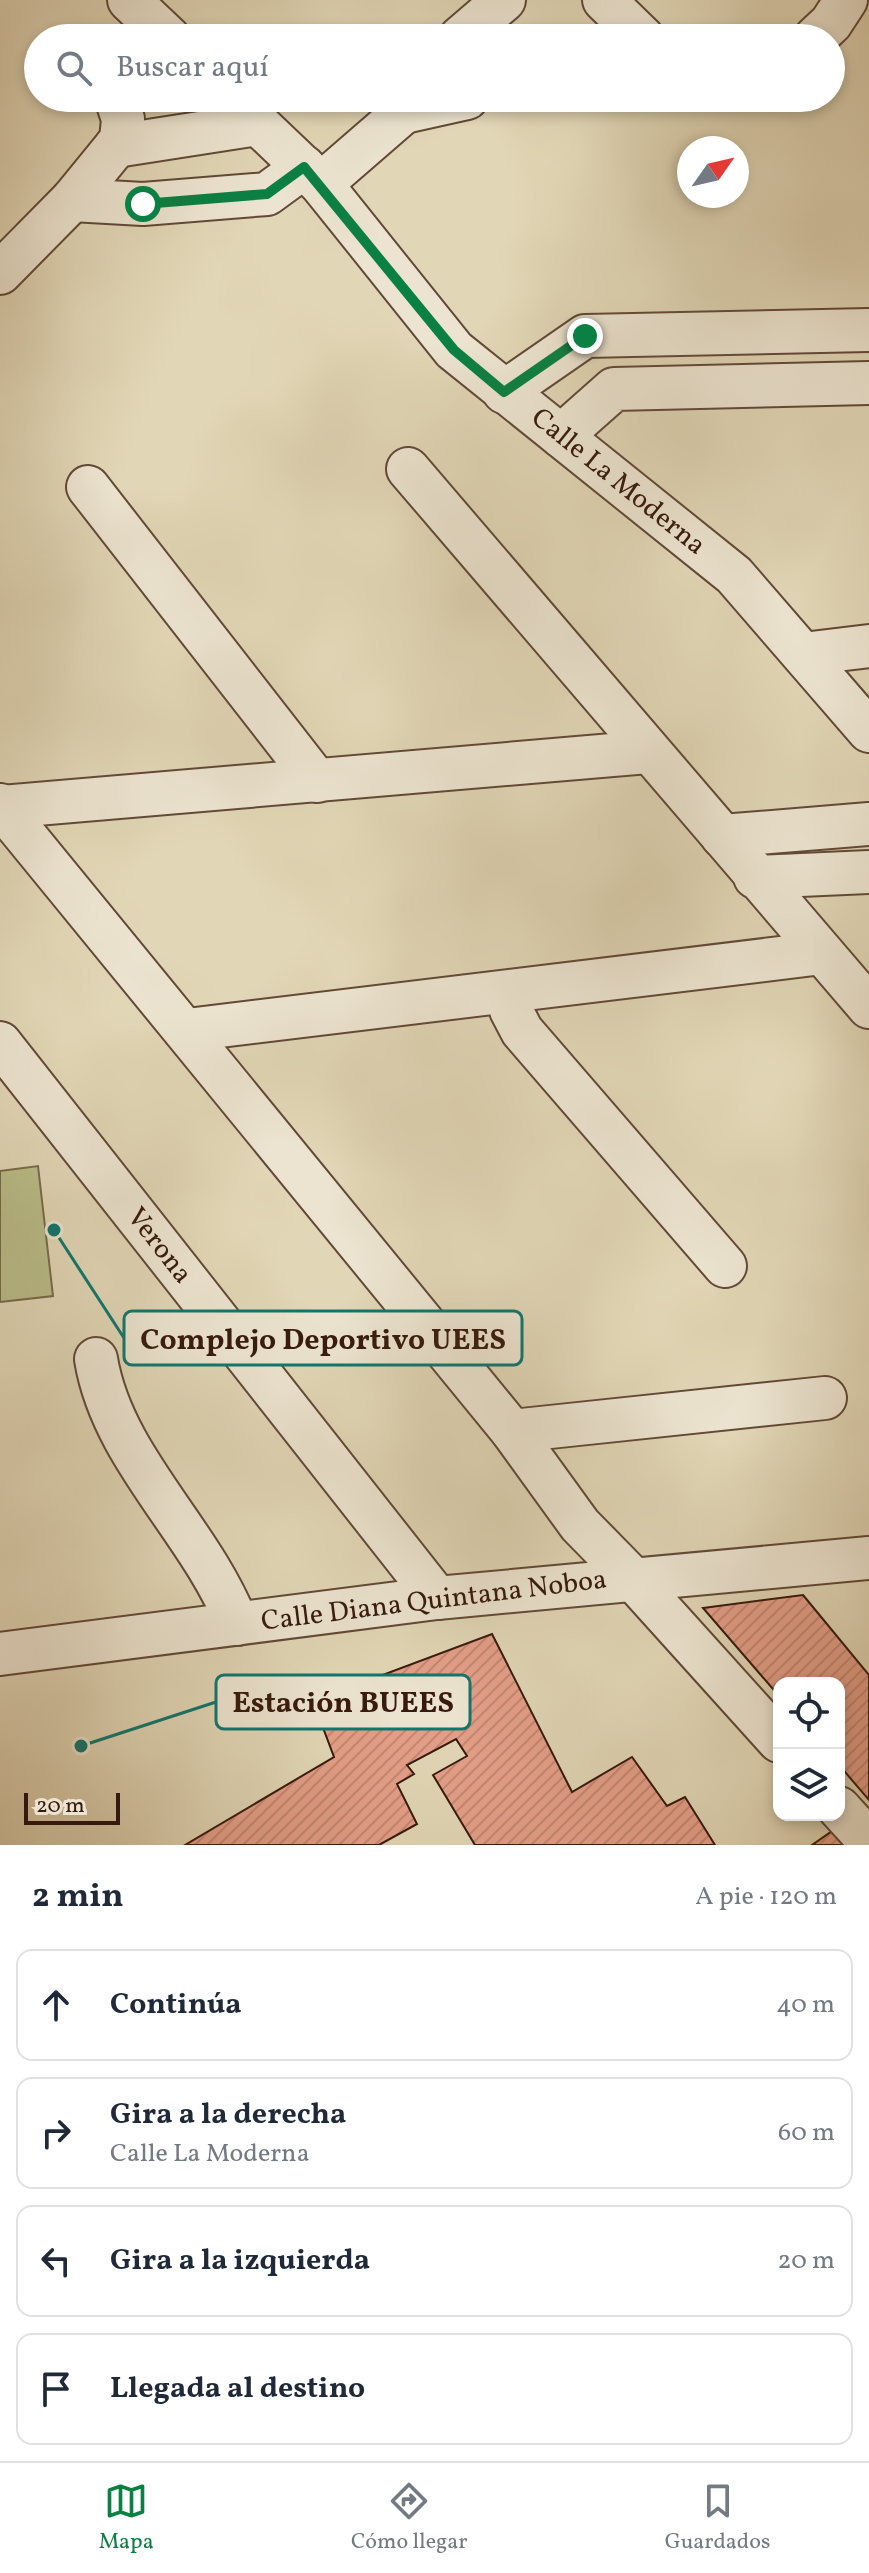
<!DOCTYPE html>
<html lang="es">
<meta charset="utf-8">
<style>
body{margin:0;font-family:Vollkorn,serif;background:#f6f6f7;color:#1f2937}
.controls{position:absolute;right:24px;bottom:24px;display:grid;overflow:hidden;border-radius:16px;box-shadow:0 4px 12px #0003}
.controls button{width:72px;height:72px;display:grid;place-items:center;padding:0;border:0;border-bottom:2px solid #e0e1e3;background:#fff;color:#1f2937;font:40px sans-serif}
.compass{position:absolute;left:677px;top:136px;width:72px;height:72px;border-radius:50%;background:#fff;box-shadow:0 4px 12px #0003;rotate:56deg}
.scale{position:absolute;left:24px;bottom:20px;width:96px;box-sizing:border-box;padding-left:8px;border:4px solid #371a0d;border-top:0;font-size:22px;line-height:28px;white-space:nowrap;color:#371a0d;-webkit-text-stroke:6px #ece4d0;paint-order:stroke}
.stop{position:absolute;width:24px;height:24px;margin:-18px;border:6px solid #0b8043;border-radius:50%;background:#fff}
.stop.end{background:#0b8043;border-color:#fff;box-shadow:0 2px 8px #0008}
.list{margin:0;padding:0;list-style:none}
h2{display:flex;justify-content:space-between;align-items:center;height:104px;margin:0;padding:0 32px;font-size:34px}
h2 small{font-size:26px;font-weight:400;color:#747a83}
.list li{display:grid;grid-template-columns:52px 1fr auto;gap:24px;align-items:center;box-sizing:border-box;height:112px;margin:0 16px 16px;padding:0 16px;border:2px solid #e0e1e3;border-radius:16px}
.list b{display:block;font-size:30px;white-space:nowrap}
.list p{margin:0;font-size:26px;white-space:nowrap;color:#747a83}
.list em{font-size:26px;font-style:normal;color:#747a83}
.icon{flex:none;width:44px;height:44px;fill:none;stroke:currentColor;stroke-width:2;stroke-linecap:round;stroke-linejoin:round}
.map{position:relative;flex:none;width:869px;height:1845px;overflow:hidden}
.search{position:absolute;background:#fff;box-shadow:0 4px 12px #0003;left:24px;right:24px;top:24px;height:88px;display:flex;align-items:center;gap:20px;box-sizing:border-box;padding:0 28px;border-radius:44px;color:#747a83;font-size:30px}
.sheet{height:616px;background:#fff}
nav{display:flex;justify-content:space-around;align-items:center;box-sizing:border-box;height:112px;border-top:2px solid #e0e1e3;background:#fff;font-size:22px;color:#747a83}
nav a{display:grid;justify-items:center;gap:4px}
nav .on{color:#0b8043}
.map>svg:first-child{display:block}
</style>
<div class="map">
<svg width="869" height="1845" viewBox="0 0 869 1845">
<defs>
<pattern id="building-hatch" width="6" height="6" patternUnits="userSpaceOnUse" patternTransform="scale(2)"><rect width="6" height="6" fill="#e49f88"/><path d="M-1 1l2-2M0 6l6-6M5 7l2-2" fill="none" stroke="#c48874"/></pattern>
</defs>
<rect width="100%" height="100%" fill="#e1d6b6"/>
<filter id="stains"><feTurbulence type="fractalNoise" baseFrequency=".0025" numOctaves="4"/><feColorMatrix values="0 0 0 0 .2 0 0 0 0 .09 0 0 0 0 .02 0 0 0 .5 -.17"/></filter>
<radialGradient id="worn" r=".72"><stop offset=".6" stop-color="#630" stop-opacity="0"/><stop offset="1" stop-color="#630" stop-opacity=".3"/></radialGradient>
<path fill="#b9bc89" stroke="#786b4b" stroke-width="2" d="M38,1166L53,1296L0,1302V1171Z"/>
<g fill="url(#building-hatch)" stroke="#371a0d" stroke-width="2">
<path d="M803,1595L869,1675V1800L839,1765V1683H779V1696L703,1608Z"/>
<path d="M492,1634L572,1792L632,1757L667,1806L685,1797L715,1845H475L433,1775L467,1756L456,1739L407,1765L414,1774L397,1784L417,1824L379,1845H185L334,1757L313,1701Z"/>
<path d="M838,1827L851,1845H812Z"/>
</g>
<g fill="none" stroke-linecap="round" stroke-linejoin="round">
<defs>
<g id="minor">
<path d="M129,0L169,38"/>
<path d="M604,0L643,38"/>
<path d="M460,38L504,0"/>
<path d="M815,38L831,23L846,0"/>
<path d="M231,98L321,184L454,350L734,575L869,731"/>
<path d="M404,112L467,98"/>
<path d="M116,146L258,124"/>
<path d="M321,184L404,112L413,98"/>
<path d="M72,200L143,204L267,194L304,167"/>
<path d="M0,273L72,200L121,140L123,119L116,98"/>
<path d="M504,392L585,336L869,330"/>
<path d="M561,436L614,389L869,383"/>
<path d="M408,469L869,1007"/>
<path d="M88,487L317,781"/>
<path d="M803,654L869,646"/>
<path d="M0,805L512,1431L580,1525L632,1578L779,1741"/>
<path d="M1,807L648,752"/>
<path d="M722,836L869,824"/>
<path d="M755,877L869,872"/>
<path d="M507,992L511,1010L522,1031L725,1266"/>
<path d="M187,1030L822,953"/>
<path d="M0,1043L437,1598"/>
<path d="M96,1359C112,1458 201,1531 237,1624"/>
<path d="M512,1431L825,1398"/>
<path d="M0,1654L437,1598L869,1558"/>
<path d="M839,1808L869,1841"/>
</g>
</defs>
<use href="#minor" stroke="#624937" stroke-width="46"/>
<use href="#minor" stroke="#ece4d0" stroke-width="42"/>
</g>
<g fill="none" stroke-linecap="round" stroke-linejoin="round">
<path stroke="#0b8043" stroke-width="10" d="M143,204L267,194L304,167L454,350L504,392L585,336"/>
</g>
<g text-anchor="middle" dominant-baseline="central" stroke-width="8" stroke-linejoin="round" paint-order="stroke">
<g font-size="28" fill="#371a0d" stroke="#ece4d0">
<text transform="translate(618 482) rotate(39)">Calle La Moderna</text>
<text transform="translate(159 1246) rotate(52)">Verona</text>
<text transform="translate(434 1601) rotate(-7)">Calle Diana Quintana Noboa</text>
</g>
</g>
<path fill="none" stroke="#0f766e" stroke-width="3" d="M54 1230L124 1338M81 1746L216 1702"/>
<g fill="#0f766e" stroke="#ece4d0" stroke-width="3">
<circle cx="54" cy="1230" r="8"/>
<circle cx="81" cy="1746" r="8"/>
</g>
<g fill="#ece4d0" stroke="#0f766e" stroke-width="3">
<rect x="124" y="1311" width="398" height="54" rx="8"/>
<rect x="216" y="1675" width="254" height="54" rx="8"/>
</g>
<g font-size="30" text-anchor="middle" font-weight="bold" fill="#371a0d">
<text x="323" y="1349">Complejo Deportivo UEES</text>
<text x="343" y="1712">Estación BUEES</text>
</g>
<rect width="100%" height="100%" filter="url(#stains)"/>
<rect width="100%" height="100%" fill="url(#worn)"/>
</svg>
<div class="controls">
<button><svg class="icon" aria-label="locate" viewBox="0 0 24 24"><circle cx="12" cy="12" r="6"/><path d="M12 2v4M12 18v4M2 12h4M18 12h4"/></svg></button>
<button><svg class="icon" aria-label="layers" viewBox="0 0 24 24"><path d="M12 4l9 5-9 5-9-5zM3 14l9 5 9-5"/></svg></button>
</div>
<svg class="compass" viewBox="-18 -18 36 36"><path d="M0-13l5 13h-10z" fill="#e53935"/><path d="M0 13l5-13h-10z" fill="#747a83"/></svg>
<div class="scale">20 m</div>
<div class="stop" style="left:143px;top:204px"></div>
<div class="stop end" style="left:585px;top:336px"></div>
<div class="search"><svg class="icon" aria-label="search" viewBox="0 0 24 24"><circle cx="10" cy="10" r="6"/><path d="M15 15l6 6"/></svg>Buscar aquí</div>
</div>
<section class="sheet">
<h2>2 min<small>A pie · 120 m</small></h2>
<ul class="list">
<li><svg class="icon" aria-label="ahead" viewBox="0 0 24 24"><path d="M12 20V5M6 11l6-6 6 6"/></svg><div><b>Continúa</b></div><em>40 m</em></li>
<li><svg class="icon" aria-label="right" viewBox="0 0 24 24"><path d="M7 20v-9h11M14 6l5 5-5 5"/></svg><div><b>Gira a la derecha</b><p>Calle La Moderna</p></div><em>60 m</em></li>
<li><svg class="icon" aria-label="left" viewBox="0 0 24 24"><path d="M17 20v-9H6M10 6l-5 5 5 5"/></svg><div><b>Gira a la izquierda</b></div><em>20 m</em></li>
<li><svg class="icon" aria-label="arrive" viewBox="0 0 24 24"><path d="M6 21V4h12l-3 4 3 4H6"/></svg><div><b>Llegada al destino</b></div></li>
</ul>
</section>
<nav>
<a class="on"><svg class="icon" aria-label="map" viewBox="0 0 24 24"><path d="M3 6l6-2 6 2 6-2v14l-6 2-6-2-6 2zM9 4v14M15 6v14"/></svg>Mapa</a>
<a><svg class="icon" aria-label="directions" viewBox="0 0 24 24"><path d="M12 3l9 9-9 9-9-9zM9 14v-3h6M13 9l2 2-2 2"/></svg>Cómo llegar</a>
<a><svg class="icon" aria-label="saved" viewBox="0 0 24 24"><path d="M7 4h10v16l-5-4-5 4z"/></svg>Guardados</a>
</nav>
